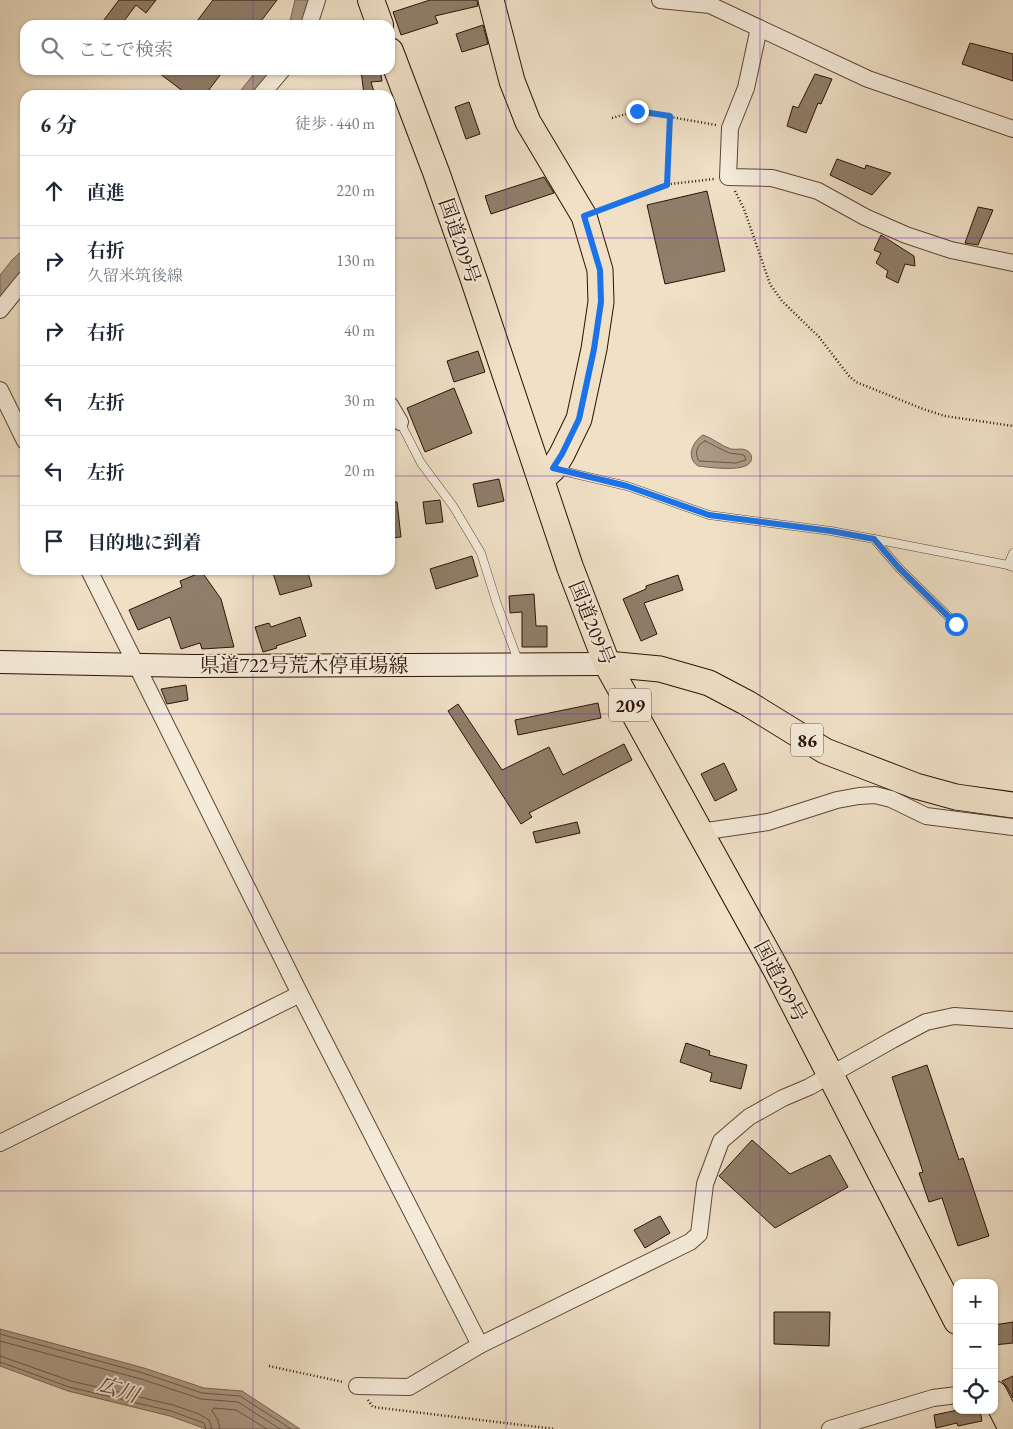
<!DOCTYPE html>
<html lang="ja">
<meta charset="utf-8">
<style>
body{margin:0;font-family:"EB Garamond","Noto Serif JP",serif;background:#f2f2f3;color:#1f2937}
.controls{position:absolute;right:15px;bottom:15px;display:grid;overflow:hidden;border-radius:10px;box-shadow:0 1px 4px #0004}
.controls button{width:45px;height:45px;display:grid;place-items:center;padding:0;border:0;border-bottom:1px solid #e0e1e3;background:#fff;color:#1f2937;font:25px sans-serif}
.stop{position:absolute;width:15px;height:15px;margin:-11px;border:4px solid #1a73e8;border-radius:50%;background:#fff}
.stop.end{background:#1a73e8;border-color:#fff;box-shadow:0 1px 5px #0008}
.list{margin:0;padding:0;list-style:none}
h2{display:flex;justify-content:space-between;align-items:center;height:65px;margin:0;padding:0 20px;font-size:21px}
h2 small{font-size:16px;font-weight:400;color:#747a83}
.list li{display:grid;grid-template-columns:32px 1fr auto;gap:15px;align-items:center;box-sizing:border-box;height:70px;padding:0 20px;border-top:1px solid #e0e1e3}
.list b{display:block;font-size:19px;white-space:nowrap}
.list p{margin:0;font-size:16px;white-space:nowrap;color:#747a83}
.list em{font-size:16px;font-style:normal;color:#747a83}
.icon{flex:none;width:28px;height:28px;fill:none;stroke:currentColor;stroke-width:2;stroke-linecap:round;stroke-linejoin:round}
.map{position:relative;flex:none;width:1013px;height:1429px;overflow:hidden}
.search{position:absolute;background:#fff;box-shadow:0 1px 4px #0004;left:20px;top:20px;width:375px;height:55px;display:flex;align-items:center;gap:12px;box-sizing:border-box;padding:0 18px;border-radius:15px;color:#747a83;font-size:19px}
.panel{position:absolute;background:#fff;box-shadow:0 1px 4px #0004;left:20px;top:90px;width:375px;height:485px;border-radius:15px}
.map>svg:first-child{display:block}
</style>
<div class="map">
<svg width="1013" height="1429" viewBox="0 0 1013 1429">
<rect width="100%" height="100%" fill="#efe0c6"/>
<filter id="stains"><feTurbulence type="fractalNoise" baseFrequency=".004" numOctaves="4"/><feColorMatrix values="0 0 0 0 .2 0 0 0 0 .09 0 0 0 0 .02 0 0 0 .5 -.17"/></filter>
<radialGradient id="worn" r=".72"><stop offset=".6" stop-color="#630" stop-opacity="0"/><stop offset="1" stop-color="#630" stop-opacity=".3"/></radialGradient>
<g fill="#ac9a85" stroke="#786452">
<path d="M295,0H310L303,25H289Z"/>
<path d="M257,70H275L255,95H237Z"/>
<path d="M25,248V267L0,299V275L12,260Z"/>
<path d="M703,435C713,438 721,446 731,449C736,450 742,448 746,450C749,451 750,453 751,455C757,475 708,467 698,466C685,457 693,441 703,435Z"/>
<path d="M0,1329L144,1368L204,1388L242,1391L300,1429H206L170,1416L68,1391L0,1366Z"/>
</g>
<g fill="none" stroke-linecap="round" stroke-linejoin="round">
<g stroke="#6b5646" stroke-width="1">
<path d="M705,441L729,453L744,455L746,460L736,463L699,461C694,453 697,444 705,441Z"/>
<path d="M0,1334L143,1373L202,1393L240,1396L291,1429"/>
<path d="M0,1341L141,1379L201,1399L238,1402L280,1429"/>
<path d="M0,1356L71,1381L173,1405L199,1414L209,1420L212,1429"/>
<path d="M0,1362L69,1387L171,1411L204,1423L206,1429"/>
<path d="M220,1429L218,1420L212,1411L214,1408L236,1410L267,1429"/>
</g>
</g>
<g fill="#907e6a" stroke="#2a1306">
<path d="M119,0H156L146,13L136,5L121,25H100Z"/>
<path d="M213,0H277L258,25H194Z"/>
<path d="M430,0H477L478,6L435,16L438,23L401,35L393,12Z"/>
<path d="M483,25L488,44L462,52L456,34Z"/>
<path d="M970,43L1013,54V81L962,64Z"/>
<path d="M155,70H224L205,95H188Z"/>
<path d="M361,70H380L382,81L371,82L375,95H364Z"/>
<path d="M815,74L832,79L821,104L818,103L806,133L787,126L793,106L798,108Z"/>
<path d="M469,102L480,134L466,139L455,107Z"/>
<path d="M837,159L865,169L866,165L891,173L872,195L830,175Z"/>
<path d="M544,177L554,193L491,214L485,196Z"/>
<path d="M707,191L725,271L665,284L647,205Z"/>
<path d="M978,207L993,210L978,245L965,243Z"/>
<path d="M881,235L914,256L915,266L905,264L898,283L886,277L888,271L876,263L881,253L874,250Z"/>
<path d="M478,351L485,372L454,382L447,361Z"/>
<path d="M454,388L472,433L425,452L407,408Z"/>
<path d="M499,479L504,501L478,507L473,484Z"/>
<path d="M440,500L443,522L426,524L423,502Z"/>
<path d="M390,502H397L401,537L390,538Z"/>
<path d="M472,556L478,576L436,589L430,569Z"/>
<path d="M272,570H307L312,586L280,595Z"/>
<path d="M202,572L221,599L234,647L202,649L200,643L181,649L170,617L138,630L129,610L182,587L180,581Z"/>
<path d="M678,575L683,590L644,603L657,634L641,641L623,599L646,589V586Z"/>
<path d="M534,594L536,626H547V647H522V612L510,613L509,596Z"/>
<path d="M300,617L306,636L276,646L277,648L263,652L255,627L269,623L271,627Z"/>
<path d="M186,685L188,700L167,704L161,689Z"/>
<path d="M598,703L601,718L518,735L515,720Z"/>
<path d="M458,704L502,770L549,747L563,775L624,744L632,760L529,813L532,817L521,824L448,711Z"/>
<path d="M724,763L737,790L715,801L701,774Z"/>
<path d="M577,822L580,833L536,843L533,832Z"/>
<path d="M686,1043L710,1051L709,1055L747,1065L741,1089L710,1081L712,1073L680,1062Z"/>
<path d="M927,1065L959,1160L963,1158L989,1236L958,1246L942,1198L929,1202L919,1173L923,1172L892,1077Z"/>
<path d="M752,1140L790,1174L830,1155L848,1187L775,1228L719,1176Z"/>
<path d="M660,1216L670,1233L645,1248L634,1230Z"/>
<path d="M774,1312H830L829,1346L774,1344Z"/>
<path d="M1013,1322V1343L994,1345V1325Z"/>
<path d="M1013,1376V1398L1007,1387L1002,1381Z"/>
<path d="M958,1410H980L982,1421L958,1426L957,1423L936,1428L934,1415Z"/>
</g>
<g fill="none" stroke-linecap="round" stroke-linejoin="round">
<defs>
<g id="service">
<path d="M400,422L421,463L453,506L481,553L497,604L519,663"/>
<path d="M558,470L627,486L709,515L831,531L874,539L899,568L956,624"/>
<path d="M874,539L1008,565"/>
<path d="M1013,553L1008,565L1013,567"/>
</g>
<g id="minor">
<path d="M660,0L710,5L868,79L1013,129"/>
<path d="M309,25L317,0"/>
<path d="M759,28L746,88L730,128L728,177L772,178L818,191L865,217L906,235L951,250L1013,263"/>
<path d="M261,95L282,70"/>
<path d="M0,310L25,279"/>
<path d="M0,390L25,441"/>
<path d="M390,405L400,422"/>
<path d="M89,570L300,994L480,1345"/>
<path d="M700,832L768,822L837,800L859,796L875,795L891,799L926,816L1013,827"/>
<path d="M0,1143L300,994"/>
<path d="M357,1386L409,1387L480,1345L690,1242L699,1234L705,1184L721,1141L749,1117L783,1098L809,1087L892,1040L926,1022L954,1016L1013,1020"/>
<path d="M830,1429L933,1398L957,1395"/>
</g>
<path id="secondary" d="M0,662L192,666L607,664"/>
<g id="primary">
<path d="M491,0L512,81L528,122L584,216L600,270L601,302L594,349L579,419L562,454L553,469L541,480"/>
<path d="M607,664L660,669L709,683L747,703L825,751L916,786L956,797L1013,805"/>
</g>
<g id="trunk">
<path d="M371,0L380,25"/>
<path d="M390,51L436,172L474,280L570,567L607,664L777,971L957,1321"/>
<path d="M994,1394L1012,1429"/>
</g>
</defs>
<use href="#service" stroke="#5b4636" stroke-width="9"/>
<use href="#minor" stroke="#5b4636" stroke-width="18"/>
<use href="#secondary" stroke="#2a1306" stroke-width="24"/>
<use href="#primary" stroke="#2a1306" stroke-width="27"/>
<use href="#trunk" stroke="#2a1306" stroke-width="28"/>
<g stroke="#2a1306" stroke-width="2.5" stroke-dasharray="1 2.5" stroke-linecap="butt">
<path d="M612,118L637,111L716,125"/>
<path d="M667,185L670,116"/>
<path d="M735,191L744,209L770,284L782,301L819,337L849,376L856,382L923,409L945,416L1013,426"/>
<path d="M602,209L662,185L714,179"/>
<path d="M269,1366L343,1382"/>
<path d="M368,1400L373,1407L555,1429"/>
</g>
<use href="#service" stroke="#f5ebda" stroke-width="8"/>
<use href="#minor" stroke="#f5ebda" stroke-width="16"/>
<use href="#secondary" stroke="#f5ebda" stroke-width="22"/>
<use href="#primary" stroke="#efe0c6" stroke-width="25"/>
<use href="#trunk" stroke="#efe0c6" stroke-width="26"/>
</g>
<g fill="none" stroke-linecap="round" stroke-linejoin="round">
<path stroke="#1a73e8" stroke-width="6" d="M637,111L670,116L667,185L584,216L600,270L601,302L594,349L579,419L562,454L553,468L627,486L709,515L831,531L874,539L899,568L956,624"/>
</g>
<path fill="none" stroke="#7b2cbf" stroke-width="1" stroke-opacity="0.55" d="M253,0V25M506,0V1429M760,0V1429M253,70V95M0,238H25M390,238H1013M0,476H25M390,476H1013M253,570V1429M0,714H1013M0,953H1013M0,1191H1013"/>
<g text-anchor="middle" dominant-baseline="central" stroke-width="4" stroke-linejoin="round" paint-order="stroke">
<g fill="#f5ebda" stroke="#675446" stroke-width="1">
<rect x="609" y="688.5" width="42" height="33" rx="4"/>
<rect x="791" y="723.5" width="32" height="33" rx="4"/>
</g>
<g font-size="19" font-weight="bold" fill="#2a1306">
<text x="630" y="705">209</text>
<text x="807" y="740">86</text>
</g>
<g font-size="20" fill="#2a1306" stroke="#f5ebda">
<text transform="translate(460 241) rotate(71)">国道209号</text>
<text transform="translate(592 623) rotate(68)">国道209号</text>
<text x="304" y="665">県道722号荒木停車場線</text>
<text transform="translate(781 981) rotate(62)">国道209号</text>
</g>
<g font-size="21" font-style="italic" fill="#5e4939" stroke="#f5ebda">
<text transform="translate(118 1389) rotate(19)">広川</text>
</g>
</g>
<rect width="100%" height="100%" filter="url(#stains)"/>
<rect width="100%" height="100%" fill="url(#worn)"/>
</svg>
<div class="controls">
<button>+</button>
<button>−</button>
<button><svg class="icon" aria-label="locate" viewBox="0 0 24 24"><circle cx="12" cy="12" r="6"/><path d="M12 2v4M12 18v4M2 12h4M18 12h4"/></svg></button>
</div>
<div class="stop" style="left:956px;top:624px"></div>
<div class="stop end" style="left:637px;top:111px"></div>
<div class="search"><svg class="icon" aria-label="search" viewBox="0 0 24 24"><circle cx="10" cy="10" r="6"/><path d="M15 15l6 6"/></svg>ここで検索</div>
<section class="panel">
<h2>6 分<small>徒歩 · 440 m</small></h2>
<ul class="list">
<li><svg class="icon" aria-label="ahead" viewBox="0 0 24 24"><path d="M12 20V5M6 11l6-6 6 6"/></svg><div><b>直進</b></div><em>220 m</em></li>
<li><svg class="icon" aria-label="right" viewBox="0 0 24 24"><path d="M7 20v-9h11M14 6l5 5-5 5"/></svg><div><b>右折</b><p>久留米筑後線</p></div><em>130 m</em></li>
<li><svg class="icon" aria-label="right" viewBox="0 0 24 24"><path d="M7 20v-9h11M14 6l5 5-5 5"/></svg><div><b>右折</b></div><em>40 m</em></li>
<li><svg class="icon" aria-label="left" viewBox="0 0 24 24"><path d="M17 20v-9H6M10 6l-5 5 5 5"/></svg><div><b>左折</b></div><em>30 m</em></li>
<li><svg class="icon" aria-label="left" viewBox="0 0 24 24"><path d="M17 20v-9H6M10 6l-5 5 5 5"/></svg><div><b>左折</b></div><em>20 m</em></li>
<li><svg class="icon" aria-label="arrive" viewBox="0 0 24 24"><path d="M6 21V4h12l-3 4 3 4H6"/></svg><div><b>目的地に到着</b></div></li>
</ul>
</section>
</div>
